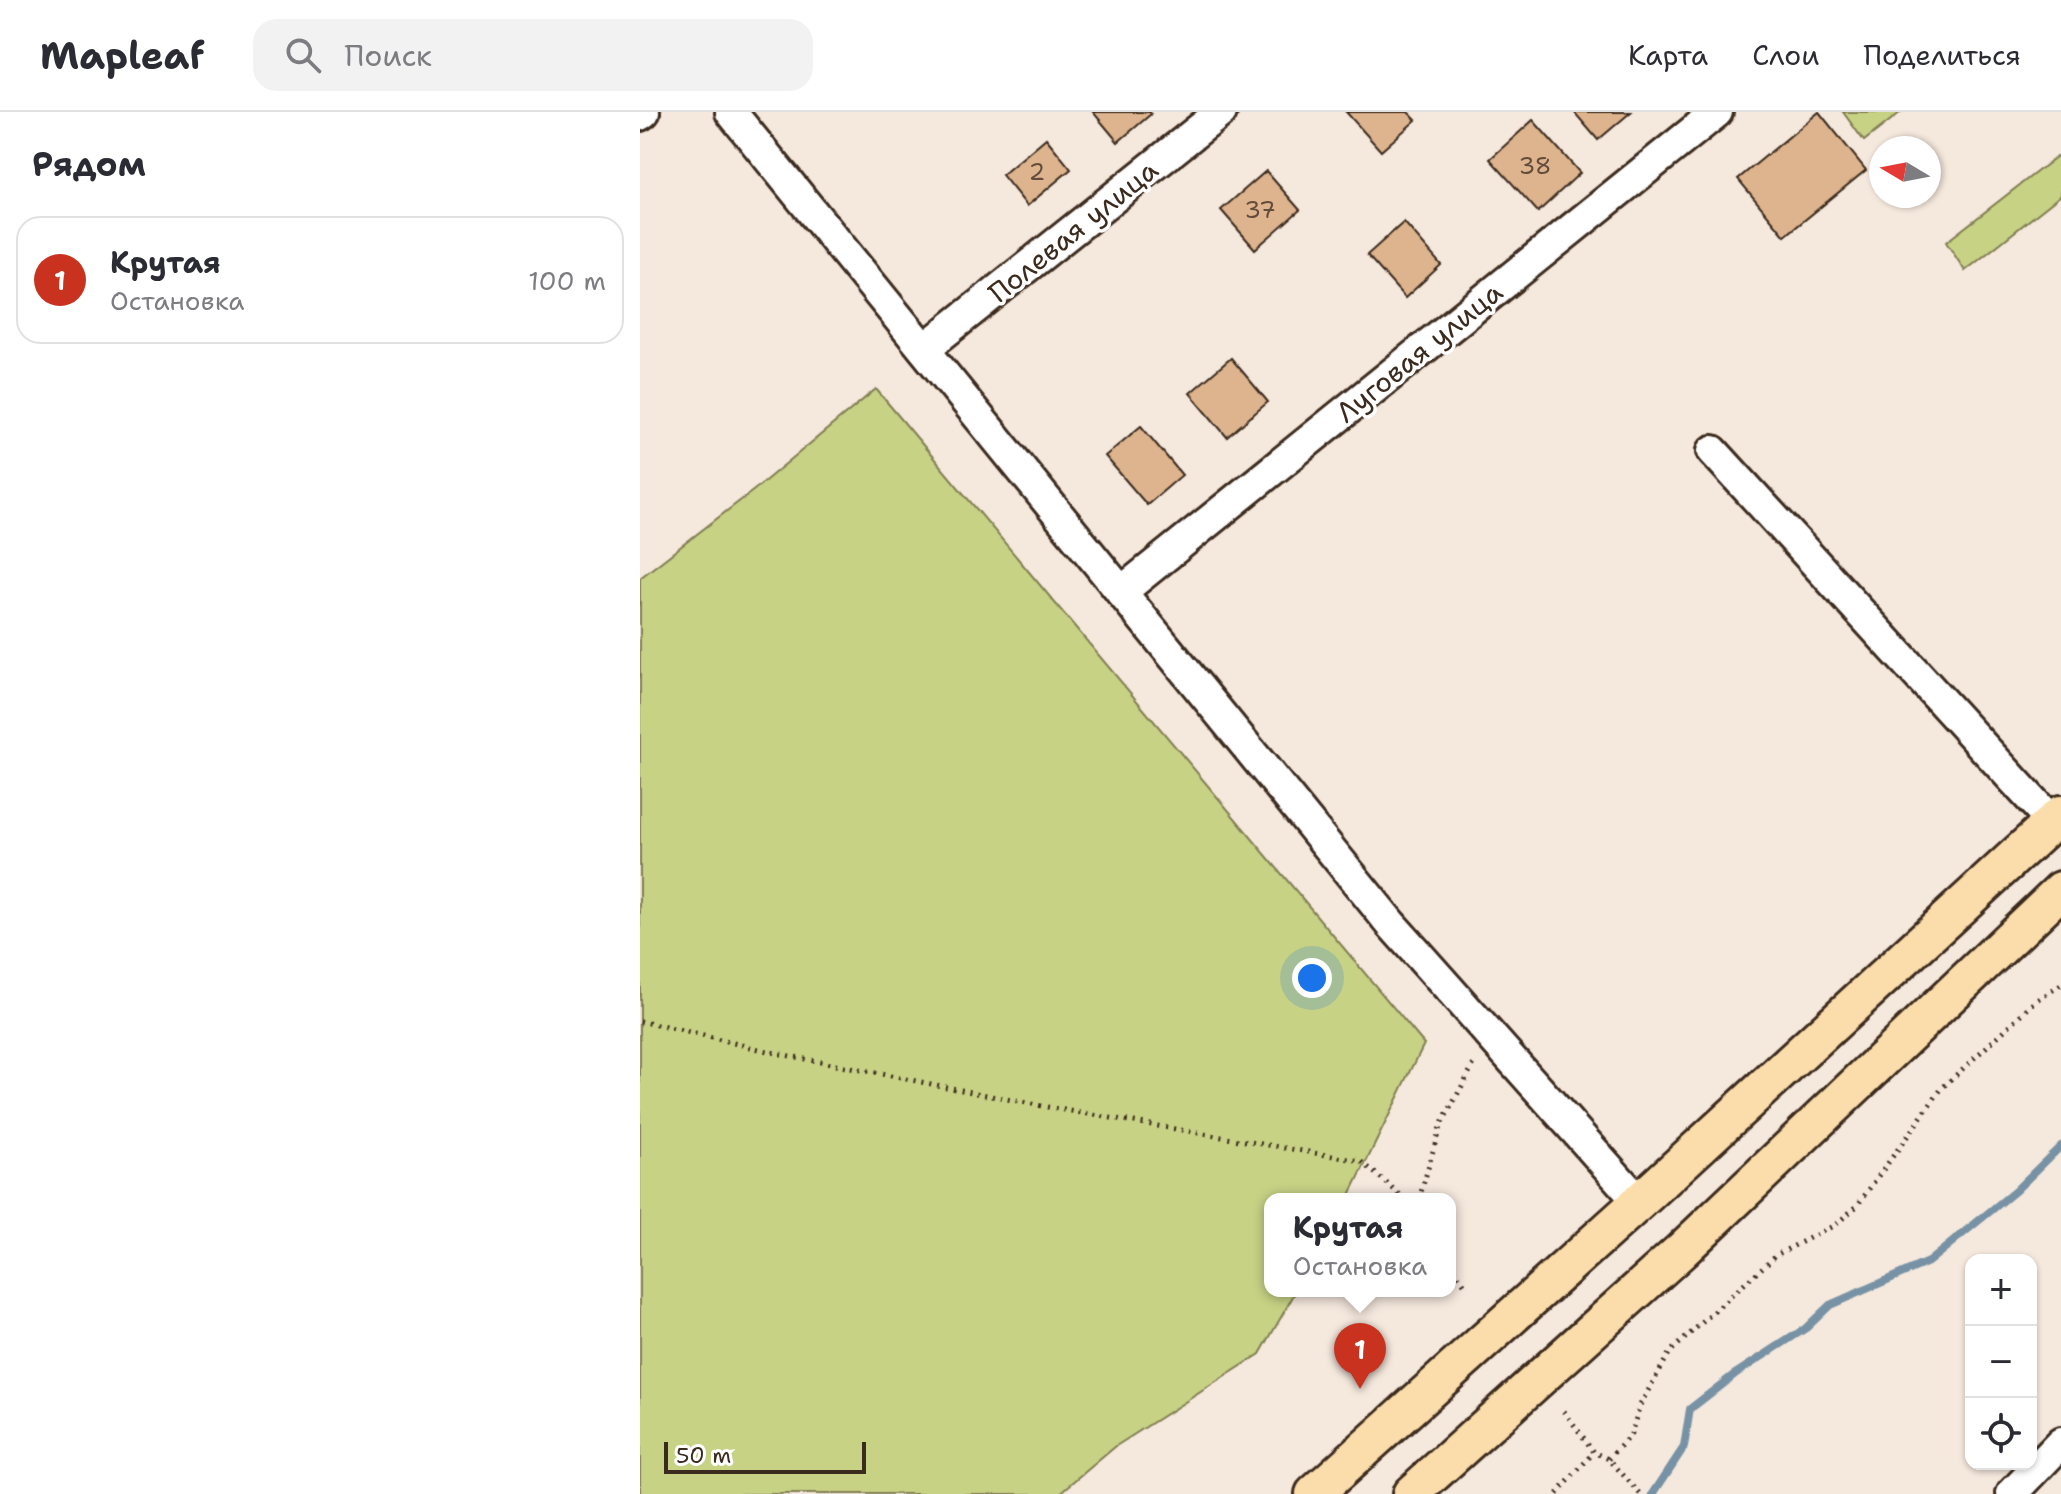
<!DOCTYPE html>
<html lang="ru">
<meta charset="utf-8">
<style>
body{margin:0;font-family:"Shantell Sans",sans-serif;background:#f2f2f3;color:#2b2b33}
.controls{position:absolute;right:24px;bottom:24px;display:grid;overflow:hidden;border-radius:16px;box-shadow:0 2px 6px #0004}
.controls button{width:72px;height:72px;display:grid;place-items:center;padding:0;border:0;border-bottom:2px solid #e1e1e2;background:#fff;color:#2b2b33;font:40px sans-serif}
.compass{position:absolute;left:1229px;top:24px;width:72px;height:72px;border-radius:50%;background:#fff;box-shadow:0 2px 6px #0004;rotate:280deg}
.scale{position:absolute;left:24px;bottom:20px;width:202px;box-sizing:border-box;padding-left:8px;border:4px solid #3b2a1e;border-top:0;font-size:22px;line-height:28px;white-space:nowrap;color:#3b2a1e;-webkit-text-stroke:6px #fff;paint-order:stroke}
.you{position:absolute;left:672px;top:866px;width:28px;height:28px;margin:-20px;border:6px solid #fff;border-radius:50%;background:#1a73e8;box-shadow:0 0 0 12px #1a73e833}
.badge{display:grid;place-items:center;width:52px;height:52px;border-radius:50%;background:#c8321e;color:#fff;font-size:26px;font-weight:700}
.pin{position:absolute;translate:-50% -66px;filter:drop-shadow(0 2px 4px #0008)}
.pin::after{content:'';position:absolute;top:42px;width:28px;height:24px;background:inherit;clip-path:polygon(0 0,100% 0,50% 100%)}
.popup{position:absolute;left:624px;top:1081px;width:192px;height:104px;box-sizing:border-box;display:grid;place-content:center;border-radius:16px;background:#fff;filter:drop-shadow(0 2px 6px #0005);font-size:26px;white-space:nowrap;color:#7c7c81}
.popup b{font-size:30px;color:#2b2b33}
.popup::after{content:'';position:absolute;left:50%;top:100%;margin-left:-16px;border:16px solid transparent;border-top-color:#fff}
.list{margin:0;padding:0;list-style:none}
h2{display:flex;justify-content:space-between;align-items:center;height:104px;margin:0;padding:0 32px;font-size:34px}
h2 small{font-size:26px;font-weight:400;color:#7c7c81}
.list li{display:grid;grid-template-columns:52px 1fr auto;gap:24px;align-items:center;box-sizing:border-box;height:128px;margin:0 16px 16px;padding:0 16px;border:2px solid #e1e1e2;border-radius:24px}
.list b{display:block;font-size:30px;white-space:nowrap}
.list p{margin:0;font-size:26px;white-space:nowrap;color:#7c7c81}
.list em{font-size:26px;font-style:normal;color:#7c7c81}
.icon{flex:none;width:44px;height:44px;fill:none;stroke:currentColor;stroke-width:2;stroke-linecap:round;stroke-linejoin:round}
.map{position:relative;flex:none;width:1421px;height:1382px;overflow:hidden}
header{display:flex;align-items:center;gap:48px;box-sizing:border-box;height:112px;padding:0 40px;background:#fff;border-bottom:2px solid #e1e1e2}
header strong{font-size:38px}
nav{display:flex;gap:44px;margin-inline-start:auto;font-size:28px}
.search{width:560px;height:72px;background:#f2f2f3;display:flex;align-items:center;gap:20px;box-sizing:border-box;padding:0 28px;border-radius:24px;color:#7c7c81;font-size:30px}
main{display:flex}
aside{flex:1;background:#fff}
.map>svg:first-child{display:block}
</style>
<header>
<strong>Mapleaf</strong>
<div class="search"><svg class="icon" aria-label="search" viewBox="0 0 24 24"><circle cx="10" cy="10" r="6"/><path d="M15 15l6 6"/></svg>Поиск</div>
<nav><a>Карта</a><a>Слои</a><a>Поделиться</a></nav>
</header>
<main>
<aside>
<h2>Рядом<small></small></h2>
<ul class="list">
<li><span class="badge">1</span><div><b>Крутая</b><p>Остановка</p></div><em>100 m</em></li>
</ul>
</aside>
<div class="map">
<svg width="1421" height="1382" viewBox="0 0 1421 1382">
<rect width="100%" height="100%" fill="#f5e8dd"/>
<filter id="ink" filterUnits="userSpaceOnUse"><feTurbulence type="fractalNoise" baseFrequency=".0125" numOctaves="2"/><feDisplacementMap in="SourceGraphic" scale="16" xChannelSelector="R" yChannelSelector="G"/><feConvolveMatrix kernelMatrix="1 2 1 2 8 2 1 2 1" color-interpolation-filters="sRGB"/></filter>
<g filter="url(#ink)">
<g fill="#c7d285" stroke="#817e52" stroke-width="2">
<path d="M1203,0H1261L1224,29Z"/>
<path d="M1421,41V83L1325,159L1306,130Z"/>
<path d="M236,277L784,932L708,1087H630V1179H656L620,1242L476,1334L419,1382H0V466L114,378Z"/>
</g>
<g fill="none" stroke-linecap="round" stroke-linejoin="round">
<path stroke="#7792a5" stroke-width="8" d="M1013,1382L1044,1335L1050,1297L1095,1262L1166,1216L1190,1193L1288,1150L1375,1079L1421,1034"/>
</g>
<g fill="#ddb48e" stroke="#3b2a1e" stroke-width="2">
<path d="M453,0H510L511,2L478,30Z"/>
<path d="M706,0H768L776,8L741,39Z"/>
<path d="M934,0H991L958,28Z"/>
<path d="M1179,0L1226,58L1145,124L1098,67Z"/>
<path d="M893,8L940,61L898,100L850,47Z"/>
<path d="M406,26L431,57L387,94L362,63Z"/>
<path d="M626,59L660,98L615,137L581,98Z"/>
<path d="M764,110L801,153L765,186L727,143Z"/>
<path d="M591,246L628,290L587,325L550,281Z"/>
<path d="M501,314L542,363L507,393L465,344Z"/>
</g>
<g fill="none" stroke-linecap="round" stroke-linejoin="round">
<defs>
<g id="minor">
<path d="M91,0L751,812L999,1090"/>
<path d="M0,3L4,0"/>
<path d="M284,237L581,0"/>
<path d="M1073,339L1412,710"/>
<path d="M481,480L1077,0"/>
<path d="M1372,1382L1421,1331"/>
</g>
<g id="major">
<path d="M674,1382L999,1090L1421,702"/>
<path d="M771,1382L1042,1138L1421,778"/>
</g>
</defs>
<use href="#minor" stroke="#3b2a1e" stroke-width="36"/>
<use href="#major" stroke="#3b2a1e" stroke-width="42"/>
<g stroke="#3b2a1e" stroke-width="5" stroke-dasharray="2 6" stroke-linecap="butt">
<path d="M0,909L140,942L407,995L721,1049L765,1087"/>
<path d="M779,1087L800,1015L836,948"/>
<path d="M810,1150L826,1175"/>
<path d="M924,1299L954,1340L969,1347L1000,1382"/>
<path d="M969,1347L991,1322L1000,1293L1030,1240L1136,1143L1195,1113L1217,1094L1302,976L1396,889L1421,873"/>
<path d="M917,1382L954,1340"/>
</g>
<use href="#minor" stroke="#fff" stroke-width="30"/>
<use href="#major" stroke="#fbddab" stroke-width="36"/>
</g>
</g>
<g text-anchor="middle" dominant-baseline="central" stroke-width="7" stroke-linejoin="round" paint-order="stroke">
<g font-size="24" fill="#644c3a">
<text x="895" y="54">38</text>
<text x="397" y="60">2</text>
<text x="620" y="98">37</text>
</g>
<g font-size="28" fill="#3b2a1e" stroke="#fff">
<text transform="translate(433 119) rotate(-39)">Полевая улица</text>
<text transform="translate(779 240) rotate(-39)">Луговая улица</text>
</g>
</g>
</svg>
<div class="controls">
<button>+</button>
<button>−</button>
<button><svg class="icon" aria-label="locate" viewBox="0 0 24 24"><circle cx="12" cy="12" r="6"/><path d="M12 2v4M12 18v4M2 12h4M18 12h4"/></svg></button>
</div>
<svg class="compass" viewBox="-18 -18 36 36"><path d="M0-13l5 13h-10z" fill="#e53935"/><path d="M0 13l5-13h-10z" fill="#7c7c81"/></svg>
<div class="scale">50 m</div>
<div class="you"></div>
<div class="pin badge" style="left:720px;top:1277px">1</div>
<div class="popup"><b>Крутая</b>Остановка</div>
</div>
</main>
